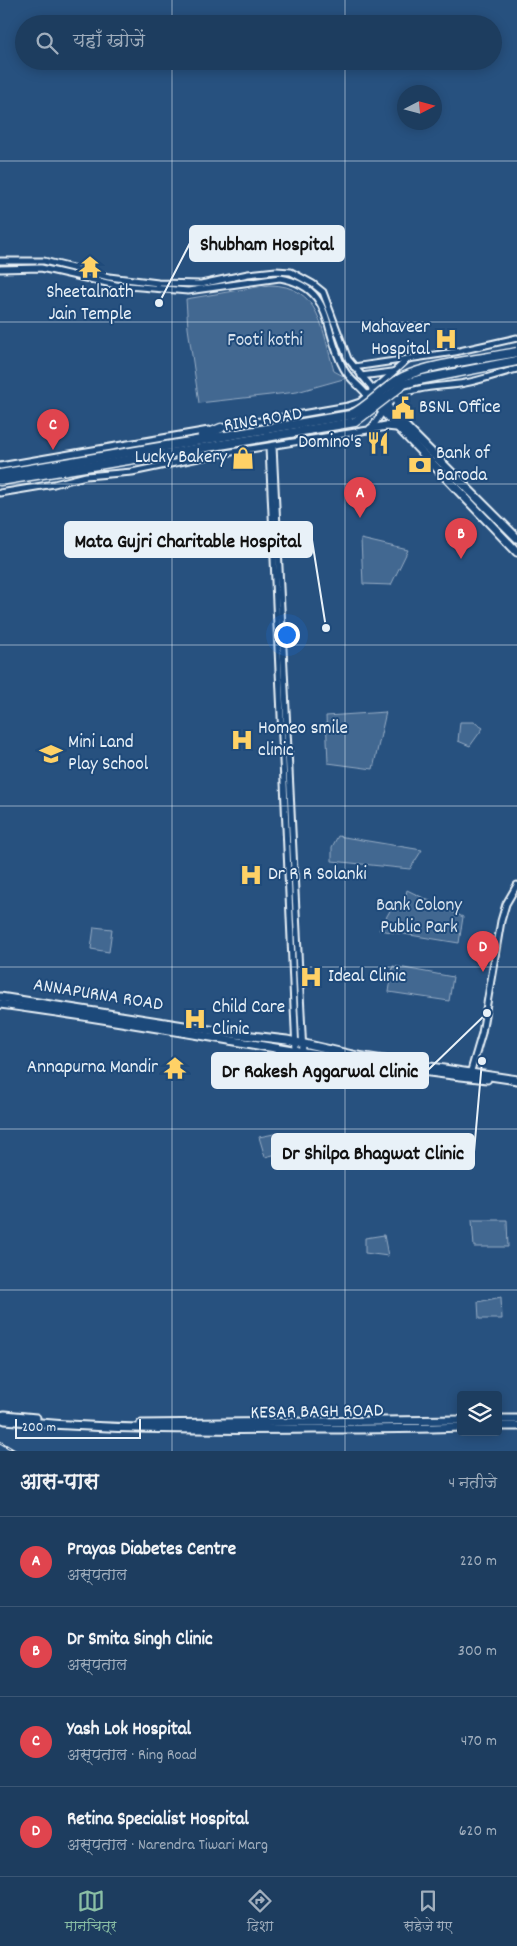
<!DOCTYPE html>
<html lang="hi">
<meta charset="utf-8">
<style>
body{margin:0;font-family:Dekko,"Playpen Sans Deva",sans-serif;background:#2a4868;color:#f1f3f6}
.controls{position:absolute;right:15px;bottom:15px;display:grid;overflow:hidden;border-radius:5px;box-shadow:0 2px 12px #0003}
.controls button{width:45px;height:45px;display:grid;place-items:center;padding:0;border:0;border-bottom:1px solid #3b5674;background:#1d3d5f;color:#f1f3f6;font:25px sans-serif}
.compass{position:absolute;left:397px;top:85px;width:45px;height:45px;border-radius:50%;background:#1d3d5f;box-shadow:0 2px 12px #0003;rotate:84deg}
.scale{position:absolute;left:15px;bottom:12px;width:126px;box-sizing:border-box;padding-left:5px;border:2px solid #e8f1f8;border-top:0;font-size:14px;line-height:18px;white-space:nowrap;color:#e8f1f8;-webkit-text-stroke:4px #1f4a7a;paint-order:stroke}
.you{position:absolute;left:286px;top:634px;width:18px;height:18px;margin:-12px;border:4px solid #fff;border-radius:50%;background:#1a73e8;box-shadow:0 0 0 8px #1a73e833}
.badge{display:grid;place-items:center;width:32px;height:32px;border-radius:50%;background:#8abfa5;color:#fff;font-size:16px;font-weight:700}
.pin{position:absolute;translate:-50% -41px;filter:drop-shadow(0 1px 2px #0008)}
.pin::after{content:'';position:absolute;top:26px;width:18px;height:15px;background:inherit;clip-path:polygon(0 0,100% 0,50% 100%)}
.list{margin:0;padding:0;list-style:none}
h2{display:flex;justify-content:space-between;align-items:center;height:65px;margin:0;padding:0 20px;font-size:21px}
h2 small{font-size:16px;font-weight:400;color:#a0aebd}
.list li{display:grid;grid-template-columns:32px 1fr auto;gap:15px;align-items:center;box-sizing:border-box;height:90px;padding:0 20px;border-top:1px solid #3b5674}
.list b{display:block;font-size:19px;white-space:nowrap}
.list p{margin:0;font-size:16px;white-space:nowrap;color:#a0aebd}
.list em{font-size:16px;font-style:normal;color:#a0aebd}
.icon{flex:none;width:28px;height:28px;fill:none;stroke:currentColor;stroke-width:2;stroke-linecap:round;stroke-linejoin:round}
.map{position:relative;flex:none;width:517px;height:1451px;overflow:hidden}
.search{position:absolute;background:#1d3d5f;box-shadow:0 2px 12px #0003;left:15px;right:15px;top:15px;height:55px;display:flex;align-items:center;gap:12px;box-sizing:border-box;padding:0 18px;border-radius:28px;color:#a0aebd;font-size:19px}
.sheet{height:425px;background:#1d3d5f}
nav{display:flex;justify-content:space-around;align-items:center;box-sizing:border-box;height:70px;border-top:1px solid #3b5674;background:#1d3d5f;font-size:14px;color:#a0aebd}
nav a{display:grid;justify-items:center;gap:2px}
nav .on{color:#8abfa5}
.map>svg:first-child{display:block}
</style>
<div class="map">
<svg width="517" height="1451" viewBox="0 0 517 1451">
<rect width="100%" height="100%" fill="#27517f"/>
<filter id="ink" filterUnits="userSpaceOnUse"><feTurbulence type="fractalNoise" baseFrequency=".02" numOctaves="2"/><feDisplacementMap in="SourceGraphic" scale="10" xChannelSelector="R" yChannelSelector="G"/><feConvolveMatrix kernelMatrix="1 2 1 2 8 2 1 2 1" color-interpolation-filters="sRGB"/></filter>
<g filter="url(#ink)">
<g fill="#436891" stroke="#96acc4">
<path d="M269,285C321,285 322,331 334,371L347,378L297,392L199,403L188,328L186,299Z"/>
<path d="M361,539L408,550L391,585L363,584Z"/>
<path d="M386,712L373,769L328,763L326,716Z"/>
<path d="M460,722H474L483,728L470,746L458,741Z"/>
<path d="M338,836L422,850L410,869L332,861V847Z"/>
<path d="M407,890L463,917L459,943L379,930L395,902L404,903Z"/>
<path d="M94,927L112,929L109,952L91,949Z"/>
<path d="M393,966L453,977L449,1001L389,992Z"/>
<path d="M279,1133L285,1152L265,1157L259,1137Z"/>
<path d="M472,1220H507L508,1247H474Z"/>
<path d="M384,1235L388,1256L365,1253V1238Z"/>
<path d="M501,1297L502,1319H479L478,1302Z"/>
</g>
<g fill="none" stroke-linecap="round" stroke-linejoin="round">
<defs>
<g id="minor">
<path d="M0,261H44L109,277L158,283L201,284L248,274L276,271L291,272L313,284L323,292L348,359L373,389"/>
<path d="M0,269L41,268L116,285L188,291L280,278C335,288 322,330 344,369C349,379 360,386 367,395"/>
<path d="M354,367L455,352L517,338"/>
<path d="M361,376L392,372"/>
<path d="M220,428L348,406L360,402L408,359"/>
<path d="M273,446L303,1053"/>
<path d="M269,447L296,1051"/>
<path d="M0,466L209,430"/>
<path d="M0,493L54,484L86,476L132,472L213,455L368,430C377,426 384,403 397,396C417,386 444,387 465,383C483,380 500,373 517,369"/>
<path d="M470,1074L482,1033L501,921L506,904L517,885"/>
</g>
<g id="major">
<path d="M373,389L395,416L517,538"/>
<path d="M367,395L517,552"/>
<path d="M395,416L399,395"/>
<path d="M371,429L386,426L396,427"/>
<path d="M0,997L235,1034L287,1040L357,1056L517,1080"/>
<path d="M0,1004C163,1025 324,1061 487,1079"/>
<path d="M0,1416L5,1415L36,1418"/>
<path d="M0,1418L5,1420C108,1430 210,1430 313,1429C362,1429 411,1429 461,1427"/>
<path d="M498,1419H517"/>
<path d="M141,1424L461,1420"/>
<path d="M498,1426H517"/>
</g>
<g id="highway">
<path d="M202,436L221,428"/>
<path d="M0,474L225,436"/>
<path d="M0,481L226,444"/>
</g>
</defs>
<use href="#minor" stroke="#e8f1f8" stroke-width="9"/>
<use href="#major" stroke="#e8f1f8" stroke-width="11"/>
<use href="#highway" stroke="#e8f1f8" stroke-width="11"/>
<use href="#minor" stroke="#1f4a7a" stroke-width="5"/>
<use href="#major" stroke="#1f4a7a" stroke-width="7"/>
<use href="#highway" stroke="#1f4a7a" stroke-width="8"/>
<defs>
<path id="rail" d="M0,1442L15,1451"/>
</defs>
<use href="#rail" stroke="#e8f1f8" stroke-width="3"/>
<use href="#rail" stroke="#1f4a7a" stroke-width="1" stroke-dasharray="4" stroke-linecap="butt"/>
<defs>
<g id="highway-bridge">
<path d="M225,436L350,415C370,406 383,387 403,377C431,363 485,359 517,352"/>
<path d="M226,444L355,422L404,384L419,380L517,361"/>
</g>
</defs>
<use href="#highway-bridge" stroke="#e8f1f8" stroke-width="11" stroke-linecap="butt"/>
<use href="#highway-bridge" stroke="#1f4a7a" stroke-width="8"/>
</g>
</g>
<path fill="none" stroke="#e8f1f8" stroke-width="1" stroke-opacity="0.55" d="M172,0V24M345,0V24M172,61V1451M345,61V1451M0,161H517M0,322H517M0,484H517M0,645H517M0,806H517M0,967H517M0,1129H517M0,1290H517"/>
<defs>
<symbol id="temple-bare" viewBox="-9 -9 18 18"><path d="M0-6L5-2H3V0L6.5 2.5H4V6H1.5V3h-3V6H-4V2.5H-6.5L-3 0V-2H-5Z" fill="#ffd166" stroke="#1f4a7a" stroke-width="2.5" paint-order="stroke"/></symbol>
<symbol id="hospital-bare" viewBox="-9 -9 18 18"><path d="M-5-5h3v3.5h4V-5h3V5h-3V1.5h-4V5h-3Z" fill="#ffd166" stroke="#1f4a7a" stroke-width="2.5" paint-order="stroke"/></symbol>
<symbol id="civic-bare" viewBox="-9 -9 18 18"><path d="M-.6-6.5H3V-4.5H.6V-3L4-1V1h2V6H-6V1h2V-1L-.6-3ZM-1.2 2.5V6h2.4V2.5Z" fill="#ffd166" stroke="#1f4a7a" stroke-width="2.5" paint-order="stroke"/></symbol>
<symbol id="restaurant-bare" viewBox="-9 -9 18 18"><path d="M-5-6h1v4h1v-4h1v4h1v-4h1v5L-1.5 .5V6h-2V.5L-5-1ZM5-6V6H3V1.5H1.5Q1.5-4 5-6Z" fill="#ffd166" stroke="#1f4a7a" stroke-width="2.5" paint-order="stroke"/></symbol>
<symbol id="shop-bare" viewBox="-9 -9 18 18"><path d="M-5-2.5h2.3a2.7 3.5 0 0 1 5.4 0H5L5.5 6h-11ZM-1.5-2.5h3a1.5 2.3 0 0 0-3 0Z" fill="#ffd166" stroke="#1f4a7a" stroke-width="2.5" paint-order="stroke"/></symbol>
<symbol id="bank-bare" viewBox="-9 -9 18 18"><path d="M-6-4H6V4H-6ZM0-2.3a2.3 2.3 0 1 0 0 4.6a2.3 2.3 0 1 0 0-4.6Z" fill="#ffd166" stroke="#1f4a7a" stroke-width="2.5" paint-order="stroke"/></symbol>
<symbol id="school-bare" viewBox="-9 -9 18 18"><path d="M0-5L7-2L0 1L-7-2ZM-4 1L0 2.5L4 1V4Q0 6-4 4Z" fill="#ffd166" stroke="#1f4a7a" stroke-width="2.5" paint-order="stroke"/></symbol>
</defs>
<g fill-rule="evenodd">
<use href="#temple-bare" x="74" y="251" width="32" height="32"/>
<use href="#hospital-bare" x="430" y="323" width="32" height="32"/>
<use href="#civic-bare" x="387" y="392" width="32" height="32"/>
<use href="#restaurant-bare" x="362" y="427" width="32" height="32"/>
<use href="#shop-bare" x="227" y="442" width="32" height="32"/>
<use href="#bank-bare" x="404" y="449" width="32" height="32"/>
<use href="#hospital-bare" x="226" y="724" width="32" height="32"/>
<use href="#school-bare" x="35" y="738" width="32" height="32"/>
<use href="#hospital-bare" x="235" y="859" width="32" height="32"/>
<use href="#hospital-bare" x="295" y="961" width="32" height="32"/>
<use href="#hospital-bare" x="179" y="1003" width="32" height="32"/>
<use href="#temple-bare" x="159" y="1052" width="32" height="32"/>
</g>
<g text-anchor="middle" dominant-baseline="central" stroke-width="4" stroke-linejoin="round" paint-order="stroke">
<g font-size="19" fill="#e8f1f8" stroke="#1f4a7a" text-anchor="start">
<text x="90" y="293" text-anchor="middle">Sheetalnath<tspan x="90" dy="22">Jain Temple</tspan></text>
<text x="430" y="328" text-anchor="end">Mahaveer<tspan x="430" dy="22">Hospital</tspan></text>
<text x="419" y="408">BSNL Office</text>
<text x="362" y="443" text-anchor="end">Domino's</text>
<text x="436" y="454">Bank of<tspan x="436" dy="22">Baroda</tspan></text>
<text x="227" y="458" text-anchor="end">Lucky Bakery</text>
<text x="258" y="729">Homeo smile<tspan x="258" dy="22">clinic</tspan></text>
<text x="68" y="743">Mini Land<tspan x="68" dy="22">Play School</tspan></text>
<text x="268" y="875">Dr R R Solanki</text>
<text x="328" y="977">Ideal Clinic</text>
<text x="212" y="1008">Child Care<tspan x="212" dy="22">Clinic</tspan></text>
<text x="158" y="1068" text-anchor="end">Annapurna Mandir</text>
</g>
<g font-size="19" fill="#d8e3ee" stroke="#1f4a7a">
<text x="265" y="341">Footi kothi</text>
<text x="419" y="906">Bank Colony<tspan x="419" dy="22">Public Park</tspan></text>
</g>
<g font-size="19" fill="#e8f1f8" stroke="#1f4a7a">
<text transform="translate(263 421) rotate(-9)">RING ROAD</text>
<text transform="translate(98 996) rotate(9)">ANNAPURNA ROAD</text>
<text transform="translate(317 1413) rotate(-1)">KESAR BAGH ROAD</text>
</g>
</g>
<path fill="none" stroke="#e8f1f8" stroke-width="2" d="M159 303L190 243M326 628L312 540M487 1013L428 1070M482 1061L474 1152"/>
<g fill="#e8f1f8" stroke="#1f4a7a" stroke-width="2">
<circle cx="159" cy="303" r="5"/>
<circle cx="326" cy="628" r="5"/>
<circle cx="487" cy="1013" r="5"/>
<circle cx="482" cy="1061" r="5"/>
</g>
<g fill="#e8f1f8" stroke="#e8f1f8" stroke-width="2">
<rect x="190" y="226" width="154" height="35" rx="5"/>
<rect x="65" y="522" width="247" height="35" rx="5"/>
<rect x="212" y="1053" width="216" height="35" rx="5"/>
<rect x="272" y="1134" width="202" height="35" rx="5"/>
</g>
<g font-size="20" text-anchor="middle" font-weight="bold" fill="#111">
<text x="267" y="250">Shubham Hospital</text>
<text x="188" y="547">Mata Gujri Charitable Hospital</text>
<text x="320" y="1077">Dr Rakesh Aggarwal Clinic</text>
<text x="373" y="1159">Dr Shilpa Bhagwat Clinic</text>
</g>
</svg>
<div class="controls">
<button><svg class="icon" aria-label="layers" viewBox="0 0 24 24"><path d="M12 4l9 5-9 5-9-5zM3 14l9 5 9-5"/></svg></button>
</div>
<svg class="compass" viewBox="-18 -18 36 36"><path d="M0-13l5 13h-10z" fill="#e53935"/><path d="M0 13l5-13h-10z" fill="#a0aebd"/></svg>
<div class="scale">200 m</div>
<div class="you"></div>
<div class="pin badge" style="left:360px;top:518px;background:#e0444e">A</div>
<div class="pin badge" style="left:461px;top:559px;background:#e0444e">B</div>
<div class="pin badge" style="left:53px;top:450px;background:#e0444e">C</div>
<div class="pin badge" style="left:483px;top:972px;background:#e0444e">D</div>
<div class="search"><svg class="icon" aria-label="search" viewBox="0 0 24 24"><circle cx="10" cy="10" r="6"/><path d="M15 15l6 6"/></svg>यहाँ खोजें</div>
</div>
<section class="sheet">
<h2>आस-पास<small>4 नतीजे</small></h2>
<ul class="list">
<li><span class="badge" style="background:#e0444e">A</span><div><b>Prayas Diabetes Centre</b><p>अस्पताल</p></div><em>220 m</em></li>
<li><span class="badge" style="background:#e0444e">B</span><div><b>Dr Smita Singh Clinic</b><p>अस्पताल</p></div><em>300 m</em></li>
<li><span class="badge" style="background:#e0444e">C</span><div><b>Yash Lok Hospital</b><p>अस्पताल · Ring Road</p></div><em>470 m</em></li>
<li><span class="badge" style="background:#e0444e">D</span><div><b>Retina Specialist Hospital</b><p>अस्पताल · Narendra Tiwari Marg</p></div><em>620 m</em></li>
</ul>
</section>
<nav>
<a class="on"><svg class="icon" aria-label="map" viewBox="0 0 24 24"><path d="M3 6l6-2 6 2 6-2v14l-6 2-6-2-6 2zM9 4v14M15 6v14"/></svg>मानचित्र</a>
<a><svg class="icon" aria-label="directions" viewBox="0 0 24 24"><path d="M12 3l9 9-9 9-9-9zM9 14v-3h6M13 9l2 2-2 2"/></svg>दिशा</a>
<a><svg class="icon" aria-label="saved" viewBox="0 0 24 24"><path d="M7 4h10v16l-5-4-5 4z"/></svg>सहेजे गए</a>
</nav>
